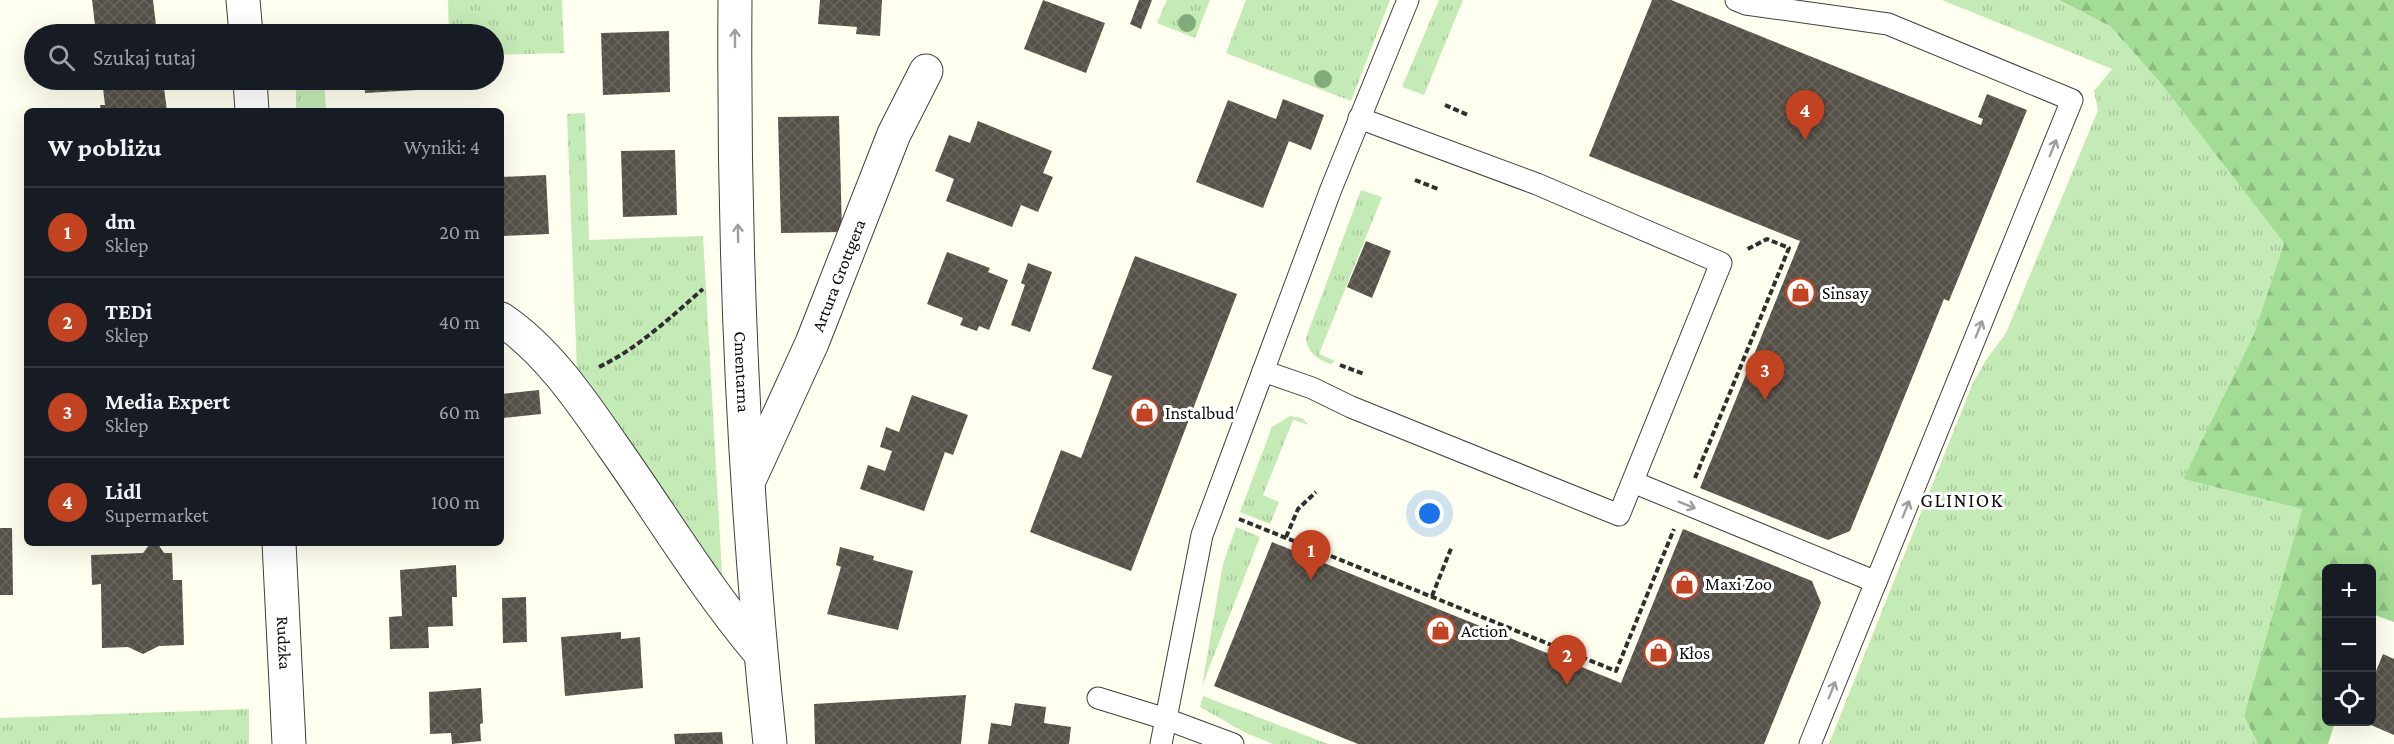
<!DOCTYPE html>
<html lang="pl">
<meta charset="utf-8">
<style>
body{margin:0;font-family:"Crimson Pro",serif;background:#20242c;color:#f1f3f6}
.controls{position:absolute;right:18px;bottom:18px;display:grid;overflow:hidden;border-radius:9px;box-shadow:0 6px 24px #0002}
.controls button{width:54px;height:54px;display:grid;place-items:center;padding:0;border:0;border-bottom:2px solid #363941;background:#171b24;color:#f1f3f6;font:30px sans-serif}
.you{position:absolute;left:1430px;top:514px;width:21px;height:21px;margin:-15px;border:4px solid #fff;border-radius:50%;background:#1a73e8;box-shadow:0 0 0 9px #1a73e833}
.badge{display:grid;place-items:center;width:39px;height:39px;border-radius:50%;background:#c14321;color:#fff;font-size:20px;font-weight:700}
.pin{position:absolute;translate:-50% -50px;filter:drop-shadow(0 2px 3px #0008)}
.pin::after{content:'';position:absolute;top:32px;width:21px;height:18px;background:inherit;clip-path:polygon(0 0,100% 0,50% 100%)}
.list{margin:0;padding:0;list-style:none}
h2{display:flex;justify-content:space-between;align-items:center;height:78px;margin:0;padding:0 24px;font-size:26px}
h2 small{font-size:20px;font-weight:400;color:#9ea1a6}
.list li{display:grid;grid-template-columns:39px 1fr auto;gap:18px;align-items:center;box-sizing:border-box;height:90px;padding:0 24px;border-top:2px solid #363941}
.list b{display:block;font-size:22px;white-space:nowrap}
.list p{margin:0;font-size:20px;white-space:nowrap;color:#9ea1a6}
.list em{font-size:20px;font-style:normal;color:#9ea1a6}
.icon{flex:none;width:33px;height:33px;fill:none;stroke:currentColor;stroke-width:2;stroke-linecap:round;stroke-linejoin:round}
.map{position:relative;flex:none;width:2394px;height:744px;overflow:hidden}
.search{position:absolute;background:#171b24;box-shadow:0 6px 24px #0002;left:24px;top:24px;width:480px;height:66px;display:flex;align-items:center;gap:15px;box-sizing:border-box;padding:0 21px;border-radius:33px;color:#9ea1a6;font-size:22px}
.panel{position:absolute;background:#171b24;box-shadow:0 6px 24px #0002;left:24px;top:108px;width:480px;height:438px;border-radius:9px}
.map>svg:first-child{display:block}
</style>
<div class="map">
<svg width="2394" height="744" viewBox="0 0 2394 744">
<defs>
<pattern id="grass-tufts" width="24" height="20" patternUnits="userSpaceOnUse" patternTransform="scale(1.5)"><rect width="24" height="20" fill="#c4eab6"/><path d="M3 7l-1-3M5 7V3M7 7l1-3M15 17l-1-3M17 17v-4M19 17l1-3" fill="none" stroke="#a7c89b"/></pattern>
<pattern id="forest-firs" width="22" height="20" patternUnits="userSpaceOnUse" patternTransform="scale(1.5)"><rect width="22" height="20" fill="#a3dc95"/><path d="M5 1l3.5 6h-7zM16 11l3.5 6h-7z" fill="#8bbc7f"/></pattern>
<pattern id="building-cross-hatch" width="8" height="8" patternUnits="userSpaceOnUse" patternTransform="scale(1.5)"><rect width="8" height="8" fill="#565249"/><path d="M0 0l8 8M0 8l8-8" fill="none" stroke="#69665f"/></pattern>
</defs>
<rect width="100%" height="100%" fill="#feffee"/>
<g fill="url(#grass-tufts)">
<path d="M448,0H562L564,53L494,55V34H449Z"/>
<path d="M1167,0H1210L1195,38L1157,23Z"/>
<path d="M1246,0H1390L1351,101L1226,53Z"/>
<path d="M1439,0H1463L1424,95L1402,87Z"/>
<path d="M1942,0H2057L2110,26L2159,81L2284,243L2254,334L2183,479L2302,509L2244,716L2258,744H1829L1972,385L1986,360L2006,333L2098,110L2094,91L2112,69Z"/>
<path d="M296,80H324L326,111H296Z"/>
<path d="M585,113L589,240L703,236L723,591L507,311V303L577,371L567,114Z"/>
<path d="M1361,190L1382,197L1319,354L1335,361L1331,364C1318,360 1307,352 1306,338Z"/>
<path d="M1290,416L1302,418L1309,425L1293,420L1263,495L1279,502L1270,524L1240,512L1272,427Z"/>
<path d="M1236,527L1260,537L1202,686L1223,564Z"/>
<path d="M1203,696L1328,744H1273L1246,733L1200,707Z"/>
<path d="M249,709V744H0V718Z"/>
</g>
<path fill="url(#forest-firs)" d="M2058,0H2394V622L2372,614V568H2326V722H2335L2328,744H2258L2244,716L2302,509L2183,479L2254,334L2284,243L2159,81L2110,26Z"/>
<g fill="url(#building-cross-hatch)">
<path d="M92,0H153L157,34H90L89,26L95,25Z"/>
<path d="M820,0H882L880,36L856,34L857,27L818,24Z"/>
<path d="M1043,0L1105,23L1086,73L1024,49Z"/>
<path d="M1139,0H1152L1141,29L1130,24Z"/>
<path d="M1652,0H1671L1981,125L1983,119L1978,117L1987,94L2027,110L1949,301L1944,299L1850,531L1828,540L1700,488L1800,241L1589,156Z"/>
<path d="M669,31L670,92L603,95L601,33Z"/>
<path d="M102,80H163L167,111H101L100,105H105Z"/>
<path d="M364,80H417L418,90L365,93Z"/>
<path d="M1283,99L1324,115L1311,150L1289,141L1263,208L1196,182L1228,100L1276,119Z"/>
<path d="M839,116L842,232L781,233L778,117Z"/>
<path d="M978,121L1052,151L1043,173L1053,177L1038,212L1021,205L1012,227L946,201L954,179L935,171L949,135L970,143Z"/>
<path d="M675,150L677,215L623,217L621,151Z"/>
<path d="M546,175L549,234L501,236V177Z"/>
<path d="M1366,241L1391,251L1372,298L1347,287Z"/>
<path d="M947,252L990,268L988,272L1008,280L989,330L979,326L977,331L960,325L963,318L927,304Z"/>
<path d="M1135,256L1237,294L1131,571L1030,532L1061,450L1081,458L1112,376L1092,369Z"/>
<path d="M1028,263L1052,272L1030,332L1011,325L1025,285L1021,283Z"/>
<path d="M539,390L541,414L503,418L501,394Z"/>
<path d="M912,395L968,415L953,455L945,452L924,511L860,489L868,465L885,471L892,451L880,447L886,427L899,432Z"/>
<path d="M0,528H12L13,595H0Z"/>
<path d="M1683,529L1812,581L1821,603L1764,744H1358L1214,686L1272,542L1621,683Z"/>
<path d="M158,544L164,553H172L173,580H182L184,645L159,646L143,654L128,647L102,648L101,584L92,585L91,555L143,553L149,545Z"/>
<path d="M840,547L874,556L873,560L913,571L898,630L827,614L841,567L836,565Z"/>
<path d="M456,565L457,597H452L453,626L428,627L429,648L390,649L389,617L402,616L400,570Z"/>
<path d="M526,597L527,642L503,643L502,598Z"/>
<path d="M621,632V639L640,637L643,688L565,696L561,637Z"/>
<path d="M2383,654L2394,659V735L2364,722H2372V681Z"/>
<path d="M481,688L483,723L480,724L481,741L452,744L451,733L430,734L429,692Z"/>
<path d="M966,695L961,744H815L814,704Z"/>
<path d="M1015,703L1046,707L1044,723L1071,727L1069,744H988L991,723L1011,726Z"/>
<path d="M722,732L723,744H675L674,734Z"/>
</g>
<g fill="none" stroke-linecap="round" stroke-linejoin="round">
<defs>
<g id="service">
<path d="M1736,0L1746,4L1888,24L2072,100L1810,744"/>
<path d="M1263,371L1312,388L1351,407L1619,515L1721,263L1537,184L1359,118"/>
<path d="M1633,482L1876,582"/>
<path d="M1098,698L1166,719L1233,744"/>
<path d="M1161,744L1202,535L1331,189L1408,0"/>
</g>
<g id="minor">
<path id="s1" d="M735,0C733,248 744,498 770,744"/>
<path d="M501,319C547,350 581,400 612,445C661,514 705,588 760,653"/>
<path id="s2" d="M751,476L812,343L894,134L926,71"/>
</g>
<g id="tertiary">
<path d="M243,0L246,34"/>
<path d="M250,80L252,111"/>
<path id="s3" d="M279,543L289,744"/>
</g>
</defs>
<use href="#service" stroke="#404040" stroke-width="23"/>
<use href="#minor" stroke="#404040" stroke-width="35"/>
<use href="#tertiary" stroke="#404040" stroke-width="35"/>
<g stroke="#2f2f2f" stroke-width="4" stroke-dasharray="6 3" stroke-linecap="butt">
<path d="M191,34L204,33"/>
<path d="M1445,105L1468,115"/>
<path d="M1415,180L1438,189"/>
<path d="M1340,365L1364,374"/>
<path d="M599,367C637,349 671,317 703,289"/>
<path d="M1695,478L1789,248L1767,239L1746,250"/>
<path d="M1239,519L1616,671L1674,529"/>
<path d="M1286,537L1298,509L1316,492"/>
<path d="M1432,596L1452,546"/>
</g>
<use href="#service" stroke="#fff" stroke-width="21"/>
<use href="#minor" stroke="#fff" stroke-width="33"/>
<use href="#tertiary" stroke="#fff" stroke-width="33"/>
</g>
<g fill="#82ab7c">
<circle cx="1187" cy="23" r="9"/>
<circle cx="1323" cy="79" r="9"/>
</g>
<defs><path id="oneway-shaft" d="M-6 0H5M1.5-3L5.5 0L1.5 3" fill="none" stroke-width="1.6" stroke-linecap="round" stroke-linejoin="round" transform="scale(1.5)"/></defs>
<g stroke="#9e9e9e">
<use href="#oneway-shaft" transform="translate(735 38) rotate(-90)"/>
<use href="#oneway-shaft" transform="translate(2053 148) rotate(-68)"/>
<use href="#oneway-shaft" transform="translate(738 233) rotate(-91)"/>
<use href="#oneway-shaft" transform="translate(1979 329) rotate(-68)"/>
<use href="#oneway-shaft" transform="translate(1687 505) rotate(22)"/>
<use href="#oneway-shaft" transform="translate(1906 509) rotate(-68)"/>
<use href="#oneway-shaft" transform="translate(1832 690) rotate(-68)"/>
</g>
<defs>
<symbol id="shop-ring" viewBox="-11 -11 22 22"><circle r="9.5" fill="#fff" stroke="#c14321" stroke-width="1.5"/><path d="M-5-2.5h2.3a2.7 3.5 0 0 1 5.4 0H5L5.5 6h-11ZM-1.5-2.5h3a1.5 2.3 0 0 0-3 0Z" fill="#c14321"/></symbol>
</defs>
<g fill-rule="evenodd">
<use href="#shop-ring" x="1784" y="276" width="33" height="33"/>
<use href="#shop-ring" x="1128" y="396" width="33" height="33"/>
<use href="#shop-ring" x="1668" y="568" width="33" height="33"/>
<use href="#shop-ring" x="1424" y="614" width="33" height="33"/>
<use href="#shop-ring" x="1642" y="636" width="33" height="33"/>
</g>
<g text-anchor="middle" dominant-baseline="central" stroke-width="6" stroke-linejoin="round" paint-order="stroke">
<g font-size="18" fill="#0d0d0d" stroke="#fff">
<text stroke="none"><textPath href="#s2" startOffset="219">Artura Grottgera</textPath></text>
<text stroke="none"><textPath href="#s1" startOffset="372">Cmentarna</textPath></text>
<text stroke="none"><textPath href="#s3" startOffset="100">Rudzka</textPath></text>
</g>
<g font-size="18" fill="#0d0d0d" stroke="#fff" text-anchor="start">
<text x="1822" y="293">Sinsay</text>
<text x="1165" y="413">Instalbud</text>
<text x="1705" y="584">Maxi Zoo</text>
<text x="1461" y="631">Action</text>
<text x="1679" y="653">Kłos</text>
</g>
<g font-size="20" letter-spacing="1.5" fill="#0d0d0d" stroke="#fff">
<text x="1962" y="500">GLINIOK</text>
</g>
</g>
</svg>
<div class="controls">
<button>+</button>
<button>−</button>
<button><svg class="icon" aria-label="locate" viewBox="0 0 24 24"><circle cx="12" cy="12" r="6"/><path d="M12 2v4M12 18v4M2 12h4M18 12h4"/></svg></button>
</div>
<div class="you"></div>
<div class="pin badge" style="left:1311px;top:580px">1</div>
<div class="pin badge" style="left:1567px;top:685px">2</div>
<div class="pin badge" style="left:1765px;top:400px">3</div>
<div class="pin badge" style="left:1805px;top:140px">4</div>
<div class="search"><svg class="icon" aria-label="search" viewBox="0 0 24 24"><circle cx="10" cy="10" r="6"/><path d="M15 15l6 6"/></svg>Szukaj tutaj</div>
<section class="panel">
<h2>W pobliżu<small>Wyniki: 4</small></h2>
<ul class="list">
<li><span class="badge">1</span><div><b>dm</b><p>Sklep</p></div><em>20 m</em></li>
<li><span class="badge">2</span><div><b>TEDi</b><p>Sklep</p></div><em>40 m</em></li>
<li><span class="badge">3</span><div><b>Media Expert</b><p>Sklep</p></div><em>60 m</em></li>
<li><span class="badge">4</span><div><b>Lidl</b><p>Supermarket</p></div><em>100 m</em></li>
</ul>
</section>
</div>
